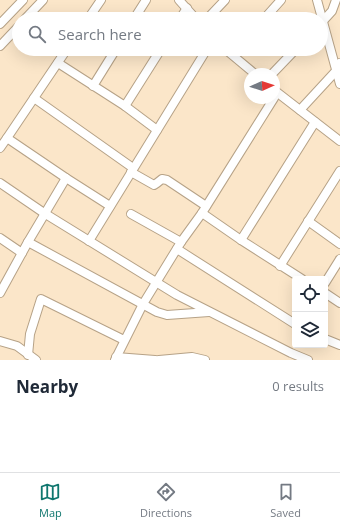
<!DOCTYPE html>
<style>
body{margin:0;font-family:"Open Sans",sans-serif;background:#f2f2f3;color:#1f2937}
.controls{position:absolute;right:12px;bottom:12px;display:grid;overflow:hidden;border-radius:4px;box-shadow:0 4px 16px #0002}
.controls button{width:36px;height:36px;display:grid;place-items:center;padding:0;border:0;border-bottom:1px solid #e0e1e3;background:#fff;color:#1f2937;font:20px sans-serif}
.compass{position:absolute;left:244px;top:68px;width:36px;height:36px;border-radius:50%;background:#fff;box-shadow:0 4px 16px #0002;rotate:87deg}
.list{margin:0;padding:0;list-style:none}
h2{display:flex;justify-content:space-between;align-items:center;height:52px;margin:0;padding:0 16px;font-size:17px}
h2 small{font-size:13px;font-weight:400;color:#747a83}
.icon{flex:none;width:22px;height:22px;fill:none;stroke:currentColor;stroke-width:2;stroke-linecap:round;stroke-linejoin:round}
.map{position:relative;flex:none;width:340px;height:360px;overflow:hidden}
.search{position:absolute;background:#fff;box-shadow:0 4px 16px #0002;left:12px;right:12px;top:12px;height:44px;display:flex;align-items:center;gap:10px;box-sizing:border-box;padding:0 14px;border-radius:22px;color:#747a83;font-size:15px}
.sheet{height:112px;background:#fff}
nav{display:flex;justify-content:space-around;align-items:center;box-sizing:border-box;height:56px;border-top:1px solid #e0e1e3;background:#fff;font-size:11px;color:#747a83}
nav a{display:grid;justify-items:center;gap:2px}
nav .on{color:#0f766e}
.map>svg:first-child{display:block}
</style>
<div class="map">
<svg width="340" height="360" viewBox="0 0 340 360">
<rect width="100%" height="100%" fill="#fbe6c9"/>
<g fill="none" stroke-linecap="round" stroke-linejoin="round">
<defs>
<g id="minor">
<path d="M179,0L196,19"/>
<path d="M317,0L340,84"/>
<path d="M25,19L43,0"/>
<path d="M88,19L101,0"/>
<path d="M134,19L146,0"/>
<path d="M180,19L187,8"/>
<path d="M207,19L225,0"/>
<path d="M264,19L281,0"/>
<path d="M321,23L332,11L336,0"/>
<path d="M0,24L23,0"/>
<path d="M0,46L19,26"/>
<path d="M67,49L7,138L66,178L110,206"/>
<path d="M225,49L255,74"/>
<path d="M58,63L125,106L161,49"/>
<path d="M272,74L296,49"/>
<path d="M93,86L116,49"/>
<path d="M274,90L340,141"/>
<path d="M34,98L133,168"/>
<path d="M125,106L157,130"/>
<path d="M300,110L336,71L340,63"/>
<path d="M0,148L7,138"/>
<path d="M131,172L154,185L157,183L162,179L167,180L206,206"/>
<path d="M0,183L44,213L177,295L291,353L308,360"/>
<path d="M202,213L241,240L302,279"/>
<path d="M131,214L181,242"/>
<path d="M308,221L340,244"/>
<path d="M0,238L22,253"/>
<path d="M241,240L315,122"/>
<path d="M89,241L207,49"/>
<path d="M28,242L157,312L167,315L209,312"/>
<path d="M177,249L295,324"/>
<path d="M280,266L340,171"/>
<path d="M325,283L340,259"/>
<path d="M0,293L28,242L66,178"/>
<path d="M325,293L340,303"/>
<path d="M325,339L340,345"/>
<path d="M0,341L17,346L36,360"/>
<path d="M28,355L30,334L41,299L124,340"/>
<path d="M116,357L155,360"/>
<path d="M115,360L143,304L181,242L202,213L274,98"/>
<path d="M159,360L192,357L205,360"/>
</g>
</defs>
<use href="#minor" stroke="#b6a287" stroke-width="10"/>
<use href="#minor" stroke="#fff" stroke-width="8"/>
</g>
</svg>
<div class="controls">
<button><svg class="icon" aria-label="locate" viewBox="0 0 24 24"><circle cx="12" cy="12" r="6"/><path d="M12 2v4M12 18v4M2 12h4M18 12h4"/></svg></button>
<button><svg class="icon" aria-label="layers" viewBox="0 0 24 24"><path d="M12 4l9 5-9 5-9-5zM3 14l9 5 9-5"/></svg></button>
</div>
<svg class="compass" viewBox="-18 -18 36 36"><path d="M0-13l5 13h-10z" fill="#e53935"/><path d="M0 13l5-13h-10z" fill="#747a83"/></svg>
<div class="search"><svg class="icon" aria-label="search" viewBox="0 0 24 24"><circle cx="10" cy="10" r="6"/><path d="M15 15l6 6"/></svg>Search here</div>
</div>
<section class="sheet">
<h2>Nearby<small>0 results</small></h2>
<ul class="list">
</ul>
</section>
<nav>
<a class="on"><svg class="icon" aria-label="map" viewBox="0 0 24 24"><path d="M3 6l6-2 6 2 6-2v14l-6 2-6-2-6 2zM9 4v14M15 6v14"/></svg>Map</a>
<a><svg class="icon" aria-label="directions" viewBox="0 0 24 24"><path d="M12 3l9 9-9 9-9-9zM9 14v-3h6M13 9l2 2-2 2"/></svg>Directions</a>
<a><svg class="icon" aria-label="saved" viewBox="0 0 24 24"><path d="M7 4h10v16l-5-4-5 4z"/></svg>Saved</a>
</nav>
